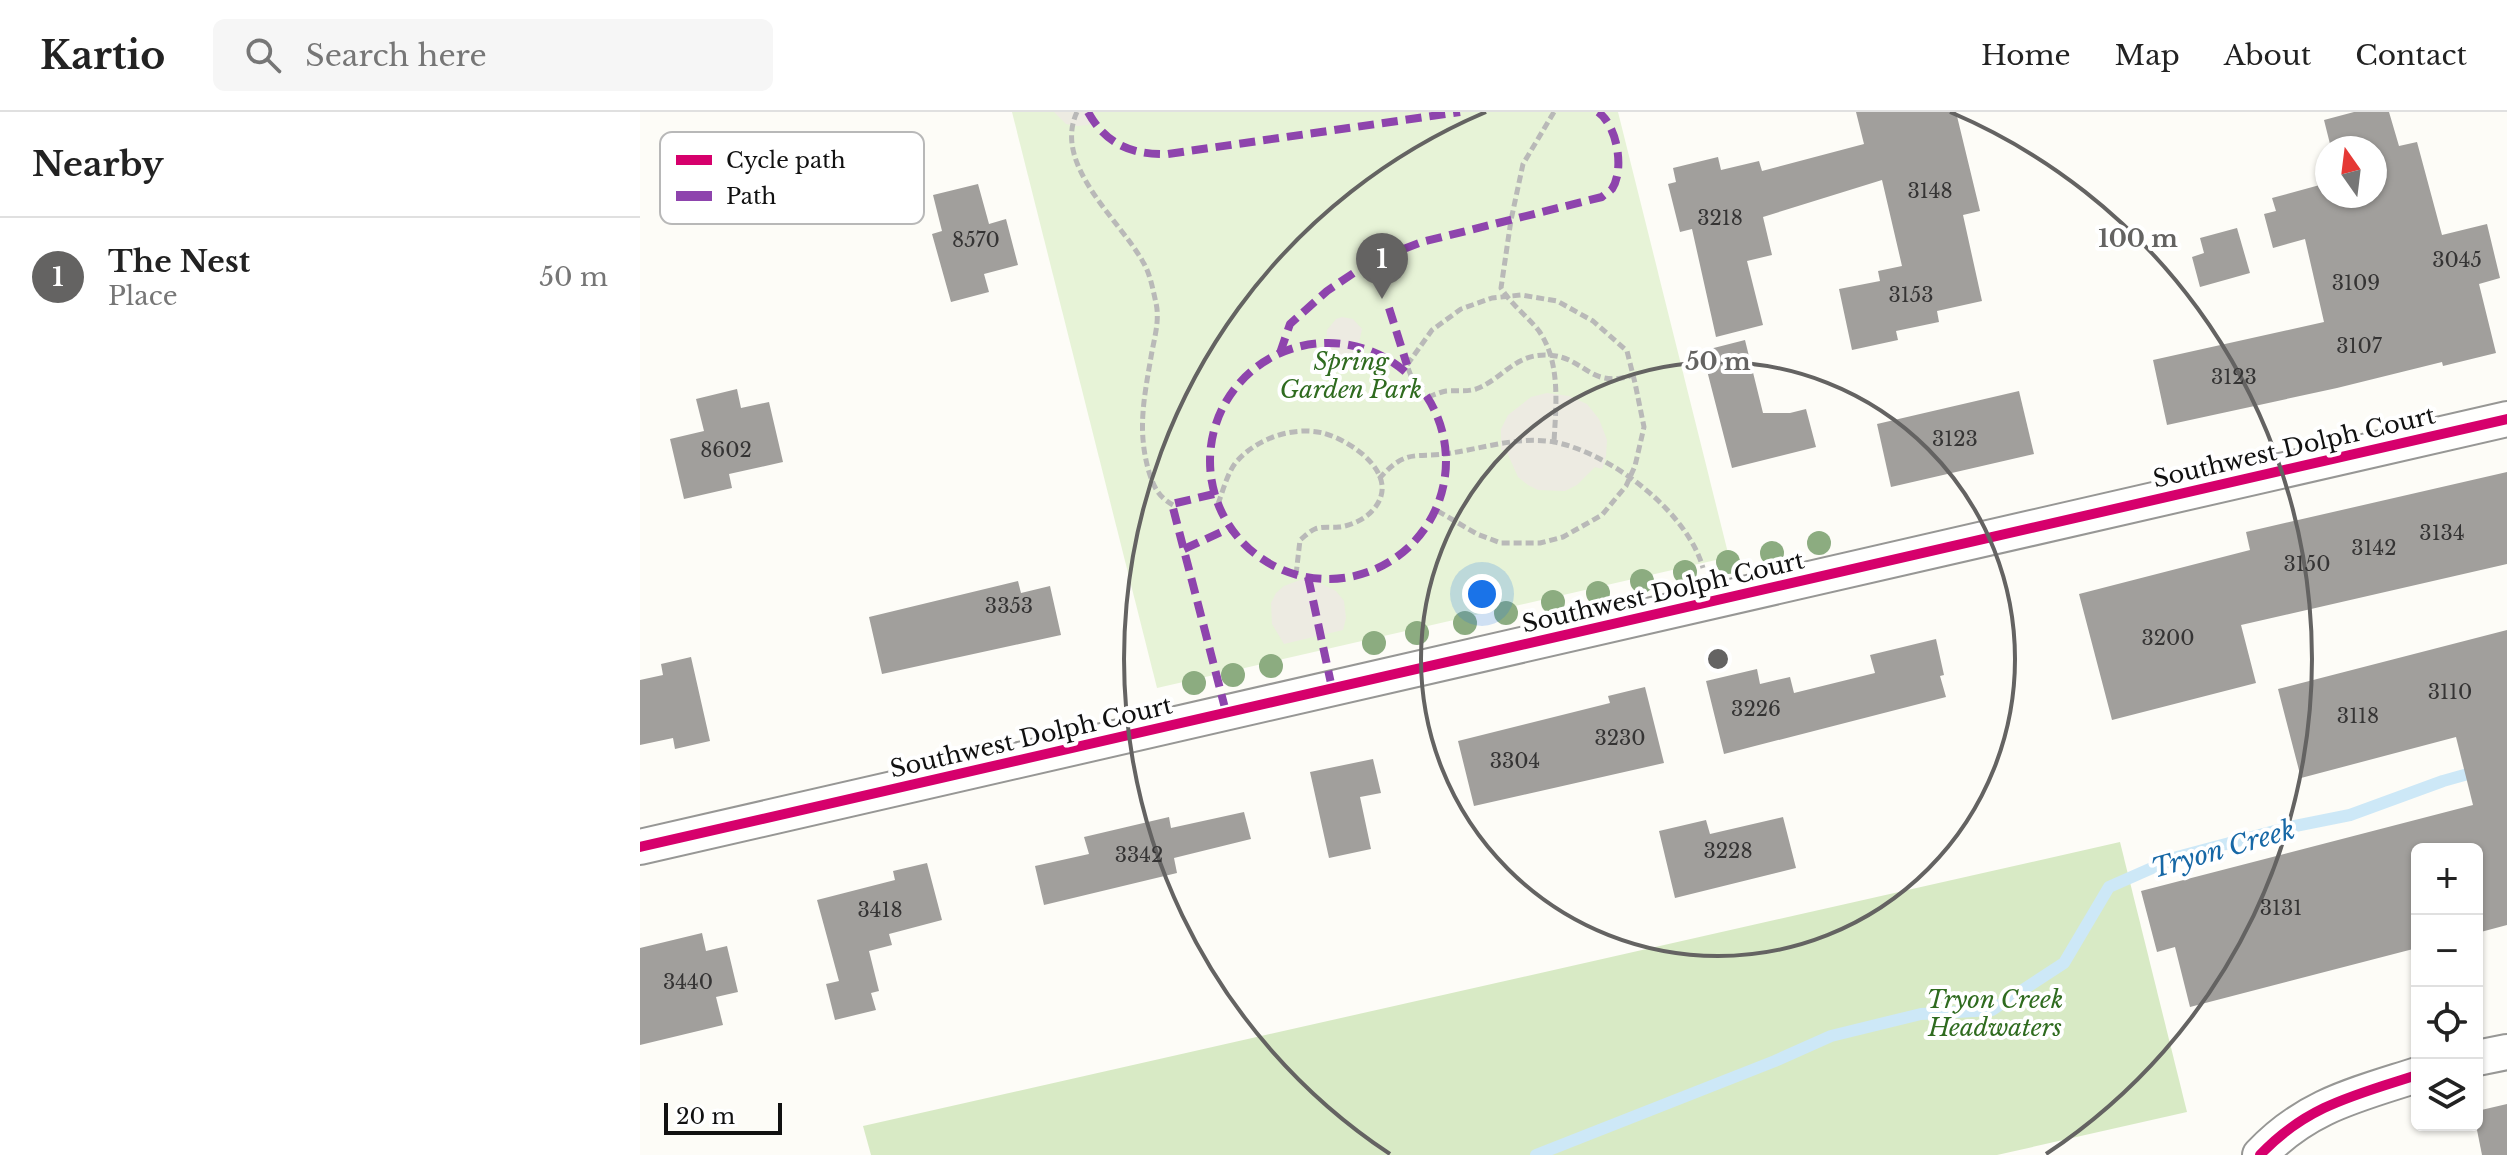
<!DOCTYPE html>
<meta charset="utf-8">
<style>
body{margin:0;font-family:"Libre Baskerville",serif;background:#f6f6f6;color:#222}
.controls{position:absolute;right:24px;bottom:24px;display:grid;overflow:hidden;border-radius:12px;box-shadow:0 2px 6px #0004}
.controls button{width:72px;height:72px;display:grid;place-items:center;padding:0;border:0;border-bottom:2px solid #e0e0e0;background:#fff;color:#222;font:40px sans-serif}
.compass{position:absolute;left:1675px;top:24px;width:72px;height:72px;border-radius:50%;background:#fff;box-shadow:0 2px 6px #0004;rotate:346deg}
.scale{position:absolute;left:24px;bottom:20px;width:118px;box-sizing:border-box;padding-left:8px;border:4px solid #111;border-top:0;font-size:22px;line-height:28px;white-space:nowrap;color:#111;-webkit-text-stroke:6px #fff;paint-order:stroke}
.you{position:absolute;left:842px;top:482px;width:28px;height:28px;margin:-20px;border:6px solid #fff;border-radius:50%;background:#1a73e8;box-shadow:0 0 0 12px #1a73e833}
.badge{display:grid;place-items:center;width:52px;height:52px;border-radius:50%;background:#646362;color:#fff;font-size:26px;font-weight:700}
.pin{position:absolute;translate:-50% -66px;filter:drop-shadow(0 2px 4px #0008)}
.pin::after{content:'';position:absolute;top:42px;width:28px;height:24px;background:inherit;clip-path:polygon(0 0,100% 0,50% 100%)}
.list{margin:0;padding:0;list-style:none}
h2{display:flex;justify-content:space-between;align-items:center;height:104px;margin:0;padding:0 32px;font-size:34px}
h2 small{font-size:26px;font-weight:400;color:#767676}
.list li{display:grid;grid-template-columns:52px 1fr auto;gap:24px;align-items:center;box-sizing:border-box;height:120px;padding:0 32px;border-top:2px solid #e0e0e0}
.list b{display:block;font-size:30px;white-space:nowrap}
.list p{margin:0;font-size:26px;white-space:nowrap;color:#767676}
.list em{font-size:26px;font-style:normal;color:#767676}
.icon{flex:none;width:44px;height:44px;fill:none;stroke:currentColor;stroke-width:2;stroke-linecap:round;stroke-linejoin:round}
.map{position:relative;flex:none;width:1867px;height:1043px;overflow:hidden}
header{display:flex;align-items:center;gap:48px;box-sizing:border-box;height:112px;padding:0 40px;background:#fff;border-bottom:2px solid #e0e0e0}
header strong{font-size:38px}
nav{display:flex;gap:44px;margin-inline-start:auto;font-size:28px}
.search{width:560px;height:72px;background:#f6f6f6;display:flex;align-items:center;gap:20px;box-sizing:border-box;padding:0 28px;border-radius:12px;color:#767676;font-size:30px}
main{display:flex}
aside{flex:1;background:#fff}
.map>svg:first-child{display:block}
</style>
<header>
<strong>Kartio</strong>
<div class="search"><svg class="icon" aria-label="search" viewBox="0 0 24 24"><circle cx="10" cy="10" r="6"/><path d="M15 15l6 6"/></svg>Search here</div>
<nav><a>Home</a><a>Map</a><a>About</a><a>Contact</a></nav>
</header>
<main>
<aside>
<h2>Nearby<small></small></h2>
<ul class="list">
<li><span class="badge">1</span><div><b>The Nest</b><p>Place</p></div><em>50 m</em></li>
</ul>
</aside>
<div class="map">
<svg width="1867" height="1043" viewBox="0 0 1867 1043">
<rect width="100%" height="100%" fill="#fdfcf7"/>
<path fill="#e7f3d7" d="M372,0H978L1089,445L517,576Z"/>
<path fill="#d8eac5" d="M1480,730L1547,1000L1357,1043H231L223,1014Z"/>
<g fill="#edebe2">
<path d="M414,0H452L453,9L448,13L437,14L426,12Z"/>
<path d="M702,205L713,207L722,217L716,245L709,243L707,253L685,248L687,218L696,207Z"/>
<path d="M907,281L929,284L947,292L959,307L967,328L966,344L962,357L955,355L937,373L925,379L898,378L888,373L878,365L866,338H861V317L868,303L891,285Z"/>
<path d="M668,465L696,479L704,489L706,506L703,518L644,532L632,512L631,491L636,481L644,474Z"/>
</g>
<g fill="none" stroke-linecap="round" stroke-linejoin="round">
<path stroke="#cde8f7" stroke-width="12" d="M896,1043L1135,949L1191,924L1281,902L1352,898L1424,851L1469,775L1537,745L1650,715L1710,703L1803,669L1867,651"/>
</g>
<g fill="#a19f9c">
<path d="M1216,0H1316L1340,99L1323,103L1342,189L1297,199L1299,210L1256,219L1258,228L1212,238L1199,177L1240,169L1238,159L1262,154L1242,68L1123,105L1132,143L1107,149L1123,213L1076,225L1052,117L1040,120L1028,72L1036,70L1033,56L1078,45L1081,58L1119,49L1122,59L1224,32Z"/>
<path d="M1714,0H1749L1759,34L1777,30L1802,123L1847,112L1860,166L1839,172L1856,241L1803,254L1802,250L1697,276L1527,313L1513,248L1684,210L1665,127L1633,136L1624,102L1636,99L1632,86L1687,71V84H1735V36H1691L1684,8Z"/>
<path d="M338,72L349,112L366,107L378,153L344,162L349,180L311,190L292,122L302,119L293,83Z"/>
<path d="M1597,116L1610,161L1560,175L1552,145L1564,141L1560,126Z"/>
<path d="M1105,228L1123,301H1150L1166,297L1176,335L1092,356L1062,239Z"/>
<path d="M97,277L101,296L129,290L143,350L89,362L92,376L44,387L30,327L64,319L56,287Z"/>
<path d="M1379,279L1394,342L1251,375L1237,312Z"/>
<path d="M1867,360V452L1601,513L1616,571L1472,608L1439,482L1610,438L1606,420Z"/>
<path d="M378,469L381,481L410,474L421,523L242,562L229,505Z"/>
<path d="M1867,518V813L1837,821V737H1777V836L1550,895L1535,835L1517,840L1501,779L1833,693L1816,625L1661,666L1638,577Z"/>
<path d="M1296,527L1304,563L1300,564L1306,585L1084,642L1066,569L1117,557L1120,572L1150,565L1154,581L1235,561L1230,543Z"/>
<path d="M51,545L70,629L35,637L33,626L0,633V568L23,563L21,552Z"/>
<path d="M1005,575L1024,651L834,694L818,629L970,591L968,584Z"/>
<path d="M733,647L741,681L720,685L731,737L689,746L670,660Z"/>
<path d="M604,700L611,727L534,746L537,761L404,793L395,754L449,742L444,725L529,705L531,716Z"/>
<path d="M1143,705L1156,756L1035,786L1019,719L1066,708L1070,722Z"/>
<path d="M287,751L302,808L249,822L252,833L229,839L239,879L231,881L236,898L195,908L186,872L199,869L177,788L255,768L253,759Z"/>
<path d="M62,821L66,839L87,834L98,880L76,885L83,913L0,933V836Z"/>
<path d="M1867,992V1043H1842L1837,1018V999Z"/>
</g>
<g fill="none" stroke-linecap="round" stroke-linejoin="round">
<defs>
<g id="minor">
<path d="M0,735L1867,307"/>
<path d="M1837,946L1867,940"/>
<path d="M1620,1043C1666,994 1715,983 1777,963"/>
</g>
</defs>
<use href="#minor" stroke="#979795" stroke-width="38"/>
<g stroke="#b9b9b8" stroke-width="5" stroke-dasharray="8 4" stroke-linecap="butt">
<path d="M437,0C412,53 480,108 503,150C510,161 513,178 516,191C520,209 514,227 511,245C504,286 497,319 509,360C514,376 519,385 533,393"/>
<path d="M914,0L883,52L871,108L861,176C871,192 887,204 899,219C921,251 916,293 914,330"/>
<path d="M771,264L767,253L792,218L821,197L852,186L881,183L917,189L953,209L987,239L995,271L1004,315L995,354L986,374L962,403L923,425L900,431H861L837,422L796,398"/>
<path d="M788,285C794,283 800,280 806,279C816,278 826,280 836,277C863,267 874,242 907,243C945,244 949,278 993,263"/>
<path d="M739,367C767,335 776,347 811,341C844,336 879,324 914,330C970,341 1047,399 1063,456"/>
<path d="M578,392C583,379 588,358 598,348C618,326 654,314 683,321C713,329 764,365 732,399C725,407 710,414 699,415C691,416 683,414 675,417C670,419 665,424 660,428L656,463"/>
</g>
<use href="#minor" stroke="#fffffe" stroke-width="34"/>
<g stroke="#8e44ad" stroke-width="8" stroke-dasharray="16 8" stroke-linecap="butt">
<path d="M448,0C466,33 493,43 528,42L820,0"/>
<path d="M749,196L767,253"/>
<circle cx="688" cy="349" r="118"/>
<path d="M640,241L650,212L687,179L718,158L742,145L782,130L962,85C965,82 969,80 972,77C985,57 977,13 958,0"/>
<path d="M574,382L532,392L586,600"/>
<path d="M544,437L590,416"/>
<path d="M668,465L692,576"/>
</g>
<defs>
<g id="cycleway">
<path d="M0,735L1867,307"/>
<path d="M1620,1043C1666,994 1715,983 1777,963"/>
</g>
</defs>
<use href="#cycleway" stroke="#fff" stroke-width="15"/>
<use href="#cycleway" stroke="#d6006c" stroke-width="10"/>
</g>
<g fill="#8cac80">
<circle cx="1179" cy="431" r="12"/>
<circle cx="1132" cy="441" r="12"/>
<circle cx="1088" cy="450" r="12"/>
<circle cx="1045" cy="460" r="12"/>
<circle cx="1002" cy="469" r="12"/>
<circle cx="958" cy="481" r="12"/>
<circle cx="913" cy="490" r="12"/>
<circle cx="866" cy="501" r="12"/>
<circle cx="825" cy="511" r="12"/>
<circle cx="777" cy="521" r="12"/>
<circle cx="734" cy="531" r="12"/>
<circle cx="631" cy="554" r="12"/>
<circle cx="593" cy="563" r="12"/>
<circle cx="554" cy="571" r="12"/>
</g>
<g fill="none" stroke="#646362" stroke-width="4">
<circle cx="1078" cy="547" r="297"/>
<path d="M750 1042A594 594 0 0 1 846 0M1310 0A594 594 0 0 1 1406 1042"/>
</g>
<g text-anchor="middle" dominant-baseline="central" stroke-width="8" stroke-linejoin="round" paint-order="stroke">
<g font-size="20" fill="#353434">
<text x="1290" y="79">3148</text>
<text x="1080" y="106">3218</text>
<text x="336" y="128">8570</text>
<text x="1817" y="148">3045</text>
<text x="1716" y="171">3109</text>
<text x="1271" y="183">3153</text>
<text x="1719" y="234">3107</text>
<text x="1594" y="265">3123</text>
<text x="1315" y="327">3123</text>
<text x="86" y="338">8602</text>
<text x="1802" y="421">3134</text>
<text x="1734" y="436">3142</text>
<text x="1667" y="452">3150</text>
<text x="369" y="494">3353</text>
<text x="1528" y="526">3200</text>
<text x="1810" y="580">3110</text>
<text x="1116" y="597">3226</text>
<text x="1718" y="604">3118</text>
<text x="980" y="626">3230</text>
<text x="875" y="649">3304</text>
<text x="1088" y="739">3228</text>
<text x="499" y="743">3342</text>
<text x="1641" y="796">3131</text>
<text x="240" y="798">3418</text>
<text x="48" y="870">3440</text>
</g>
<g font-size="24" font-style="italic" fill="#2f6b1f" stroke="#fff">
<text x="711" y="249">Spring<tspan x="711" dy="28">Garden Park</tspan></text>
<text x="1355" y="887">Tryon Creek<tspan x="1355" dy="28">Headwaters</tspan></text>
</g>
<g font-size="24" fill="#111" stroke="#fff">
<text transform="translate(1654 335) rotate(-13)">Southwest Dolph Court</text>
<text transform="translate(1023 480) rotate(-13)">Southwest Dolph Court</text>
<text transform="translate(391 625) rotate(-13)">Southwest Dolph Court</text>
</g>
<g font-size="26" font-style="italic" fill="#1768a6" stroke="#fff">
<text transform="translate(1583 737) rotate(-16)">Tryon Creek</text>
</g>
</g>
<rect x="20" y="20" width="264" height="92" rx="12" fill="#fff" stroke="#b8b8b8" stroke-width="2"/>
<rect x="36" y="43" width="36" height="10" fill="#d6006c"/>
<rect x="36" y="79" width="36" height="10" fill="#8e44ad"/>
<g font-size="22" fill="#111">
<text x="86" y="56">Cycle path</text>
<text x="86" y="92">Path</text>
</g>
<circle cx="1078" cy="547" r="12" fill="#646362" stroke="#fff" stroke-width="4"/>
<g font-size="24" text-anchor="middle" font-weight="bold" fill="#646362" stroke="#fff" stroke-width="8" stroke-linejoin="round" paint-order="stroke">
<text x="1498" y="135">100 m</text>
<text x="1078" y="258">50 m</text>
</g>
</svg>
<div class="controls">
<button>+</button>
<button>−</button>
<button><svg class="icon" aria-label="locate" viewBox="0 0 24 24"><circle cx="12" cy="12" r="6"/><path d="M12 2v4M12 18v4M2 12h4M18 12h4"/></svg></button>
<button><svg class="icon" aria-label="layers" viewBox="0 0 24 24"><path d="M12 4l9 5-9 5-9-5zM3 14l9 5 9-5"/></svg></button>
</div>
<svg class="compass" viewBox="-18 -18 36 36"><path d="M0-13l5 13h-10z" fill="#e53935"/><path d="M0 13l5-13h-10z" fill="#767676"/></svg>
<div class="scale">20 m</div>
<div class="you"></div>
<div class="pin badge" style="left:742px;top:187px">1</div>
</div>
</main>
